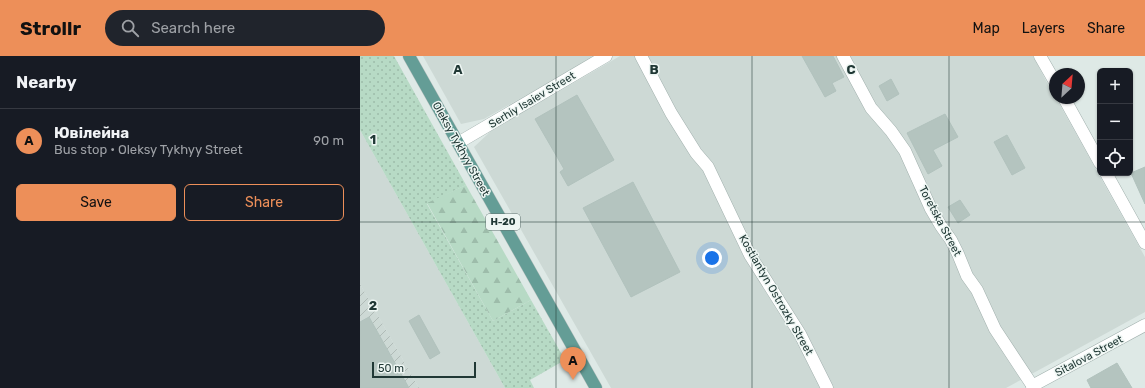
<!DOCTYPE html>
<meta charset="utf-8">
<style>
body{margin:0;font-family:Rubik,sans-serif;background:#20242c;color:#f1f3f6}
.controls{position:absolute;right:12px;top:12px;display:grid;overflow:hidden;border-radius:6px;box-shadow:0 1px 3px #0004}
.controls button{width:36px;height:36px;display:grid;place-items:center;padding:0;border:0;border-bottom:1px solid #363941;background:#171b24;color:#f1f3f6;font:20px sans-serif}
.compass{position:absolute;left:689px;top:12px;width:36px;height:36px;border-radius:50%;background:#171b24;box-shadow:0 1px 3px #0004;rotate:26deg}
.scale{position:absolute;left:12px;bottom:10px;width:104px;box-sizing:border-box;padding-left:4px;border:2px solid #203835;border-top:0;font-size:11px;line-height:14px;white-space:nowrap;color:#203835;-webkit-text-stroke:3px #eef6f3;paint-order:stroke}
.you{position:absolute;left:352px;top:202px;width:14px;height:14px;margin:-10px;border:3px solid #fff;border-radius:50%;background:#1a73e8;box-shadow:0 0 0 6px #1a73e833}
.badge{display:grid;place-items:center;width:26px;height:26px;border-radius:50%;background:#ed8f59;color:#111;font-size:13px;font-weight:700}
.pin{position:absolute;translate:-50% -33px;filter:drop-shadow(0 1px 2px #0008)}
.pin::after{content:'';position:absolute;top:21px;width:14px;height:12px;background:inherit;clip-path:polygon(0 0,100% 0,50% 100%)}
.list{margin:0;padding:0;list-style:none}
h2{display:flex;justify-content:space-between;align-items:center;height:52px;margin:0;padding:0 16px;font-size:17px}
h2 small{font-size:13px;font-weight:400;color:#9ea1a6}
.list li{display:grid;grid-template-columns:26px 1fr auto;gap:12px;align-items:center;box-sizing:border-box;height:64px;padding:0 16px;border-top:1px solid #363941}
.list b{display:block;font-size:15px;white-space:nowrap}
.list p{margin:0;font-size:13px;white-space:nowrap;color:#9ea1a6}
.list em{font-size:13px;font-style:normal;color:#9ea1a6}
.actions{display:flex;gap:8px;padding:12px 16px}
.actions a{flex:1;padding:9px 0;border:1px solid #ed8f59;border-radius:6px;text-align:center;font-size:14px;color:#ed8f59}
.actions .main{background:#ed8f59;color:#111}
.icon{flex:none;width:22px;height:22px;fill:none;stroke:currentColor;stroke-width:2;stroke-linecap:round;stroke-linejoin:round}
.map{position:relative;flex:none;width:785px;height:332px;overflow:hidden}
header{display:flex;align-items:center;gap:24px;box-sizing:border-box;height:56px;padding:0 20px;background:#ed8f59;color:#111}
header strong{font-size:19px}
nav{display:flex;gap:22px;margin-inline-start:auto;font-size:14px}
.search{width:280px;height:36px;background:#20242c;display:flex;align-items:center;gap:10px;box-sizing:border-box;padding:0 14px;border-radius:22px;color:#9ea1a6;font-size:15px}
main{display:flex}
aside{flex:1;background:#171b24}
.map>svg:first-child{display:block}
</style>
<header>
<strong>Strollr</strong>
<div class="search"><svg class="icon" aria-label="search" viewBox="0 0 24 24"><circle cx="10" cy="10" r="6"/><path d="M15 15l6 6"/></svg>Search here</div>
<nav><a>Map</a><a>Layers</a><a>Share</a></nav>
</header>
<main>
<aside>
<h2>Nearby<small></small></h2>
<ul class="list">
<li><span class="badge">A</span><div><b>Ювілейна</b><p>Bus stop · Oleksy Tykhyy Street</p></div><em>90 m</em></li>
</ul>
<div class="actions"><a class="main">Save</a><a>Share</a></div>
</aside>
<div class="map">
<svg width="785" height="332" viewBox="0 0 785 332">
<defs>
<pattern id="industrial-furrows" width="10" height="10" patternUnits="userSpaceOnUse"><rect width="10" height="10" fill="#cdd9d5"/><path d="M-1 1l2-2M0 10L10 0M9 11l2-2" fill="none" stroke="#b0bbb7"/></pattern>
<pattern id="grass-dots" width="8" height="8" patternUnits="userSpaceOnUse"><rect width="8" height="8" fill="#b7dac5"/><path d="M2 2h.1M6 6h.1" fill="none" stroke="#9dbcaa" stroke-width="1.8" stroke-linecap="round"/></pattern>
<pattern id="forest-firs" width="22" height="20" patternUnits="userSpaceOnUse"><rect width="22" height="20" fill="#b7dac5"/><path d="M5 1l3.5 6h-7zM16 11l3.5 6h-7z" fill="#9dbcaa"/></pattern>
</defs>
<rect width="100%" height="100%" fill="#dee9e6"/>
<g fill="#cdd9d5">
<path d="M63,0H235L124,63L101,68Z"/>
<path d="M260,0H673L695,42H696L785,201V256L646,332H251L114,91L131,75Z"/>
<path d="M0,74L145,332H59L0,228Z"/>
</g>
<path fill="url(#industrial-furrows)" d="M0,228L59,332H0Z"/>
<path fill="url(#grass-dots)" d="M0,0H34L106,129L67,148L133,265L171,244L205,304L170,324L174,332H145L0,74Z"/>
<path fill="url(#forest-firs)" d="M106,129L171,244L133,265L67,147Z"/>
<g fill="#b4c4bf" stroke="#b1c2bd">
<path d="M442,0H473L484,21L472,27L476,35L465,41Z"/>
<path d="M531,23L539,38L527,45L519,30Z"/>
<path d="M217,39L254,104L208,130L200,116L204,113L175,63Z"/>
<path d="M585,58L598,81L573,94L582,110L568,118L547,77Z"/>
<path d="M647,79L665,112L652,119L634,86Z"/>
<path d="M785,111V148L771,117Z"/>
<path d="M273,126L320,216L271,241L223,152Z"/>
<path d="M600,144L610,159L598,167L588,151Z"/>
<path d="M59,259L80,297L70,303L49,265Z"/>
<path d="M9,261L49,332H0V266Z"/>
<path d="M757,307L772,332H731L727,324Z"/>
</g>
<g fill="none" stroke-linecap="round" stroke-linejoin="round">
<defs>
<g id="minor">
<path d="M281,0L311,57L336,97L348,111L390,199L440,278L467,332"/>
<path d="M483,0L511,52L531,75L545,95L571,153L581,170L591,184L598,198L607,220L617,234L635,273L674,332"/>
<path d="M680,0L695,26"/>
<path d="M704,42L740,107"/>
<path d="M98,87L246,0"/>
<path d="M746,117L785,187"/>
<path d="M672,330L785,269"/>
</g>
<path id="major" d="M49,0L236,332"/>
</defs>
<use href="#minor" stroke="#a1b0ad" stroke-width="13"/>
<use href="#major" stroke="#bcc3c2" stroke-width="13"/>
<use href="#minor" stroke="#fff" stroke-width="12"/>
<use href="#major" stroke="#649d96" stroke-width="12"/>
</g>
<path fill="none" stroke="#203835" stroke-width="1" stroke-opacity="0.55" d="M196,0V332M392,0V332M589,0V332M0,166H785"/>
<g text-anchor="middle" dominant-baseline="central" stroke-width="3" stroke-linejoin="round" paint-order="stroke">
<rect fill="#eef6f3" stroke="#5e716e" stroke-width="1" x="126" y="158" width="34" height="16" rx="3"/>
<g font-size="10" font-weight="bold" fill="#203835">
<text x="143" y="166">Н-20</text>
</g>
<g font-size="11" fill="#203835" stroke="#eef6f3">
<text transform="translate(172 44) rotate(-31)">Serhiy Isaiev Street</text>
<text transform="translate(101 93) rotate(61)">Oleksy Tykhyy Street</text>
<text transform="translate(580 165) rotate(62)">Toretska Street</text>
<text transform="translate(416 239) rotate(60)">Kostiantyn Ostrozky Street</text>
<text transform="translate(729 300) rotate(-28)">Sitalova Street</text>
</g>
</g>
<g font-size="13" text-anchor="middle" font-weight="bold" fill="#203835" stroke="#eef6f3" stroke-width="3" stroke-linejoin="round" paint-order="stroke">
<text x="98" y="18">A</text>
<text x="294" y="18">B</text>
<text x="491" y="18">C</text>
<text x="13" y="88">1</text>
<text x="13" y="254">2</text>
</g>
</svg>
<div class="controls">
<button>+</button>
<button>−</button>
<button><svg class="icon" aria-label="locate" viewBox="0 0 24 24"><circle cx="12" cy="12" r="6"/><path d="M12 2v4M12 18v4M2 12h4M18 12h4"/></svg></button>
</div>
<svg class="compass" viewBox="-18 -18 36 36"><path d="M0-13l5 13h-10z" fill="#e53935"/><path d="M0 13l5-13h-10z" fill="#9ea1a6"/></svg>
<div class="scale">50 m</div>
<div class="you"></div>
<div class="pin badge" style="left:213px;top:324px">A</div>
</div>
</main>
